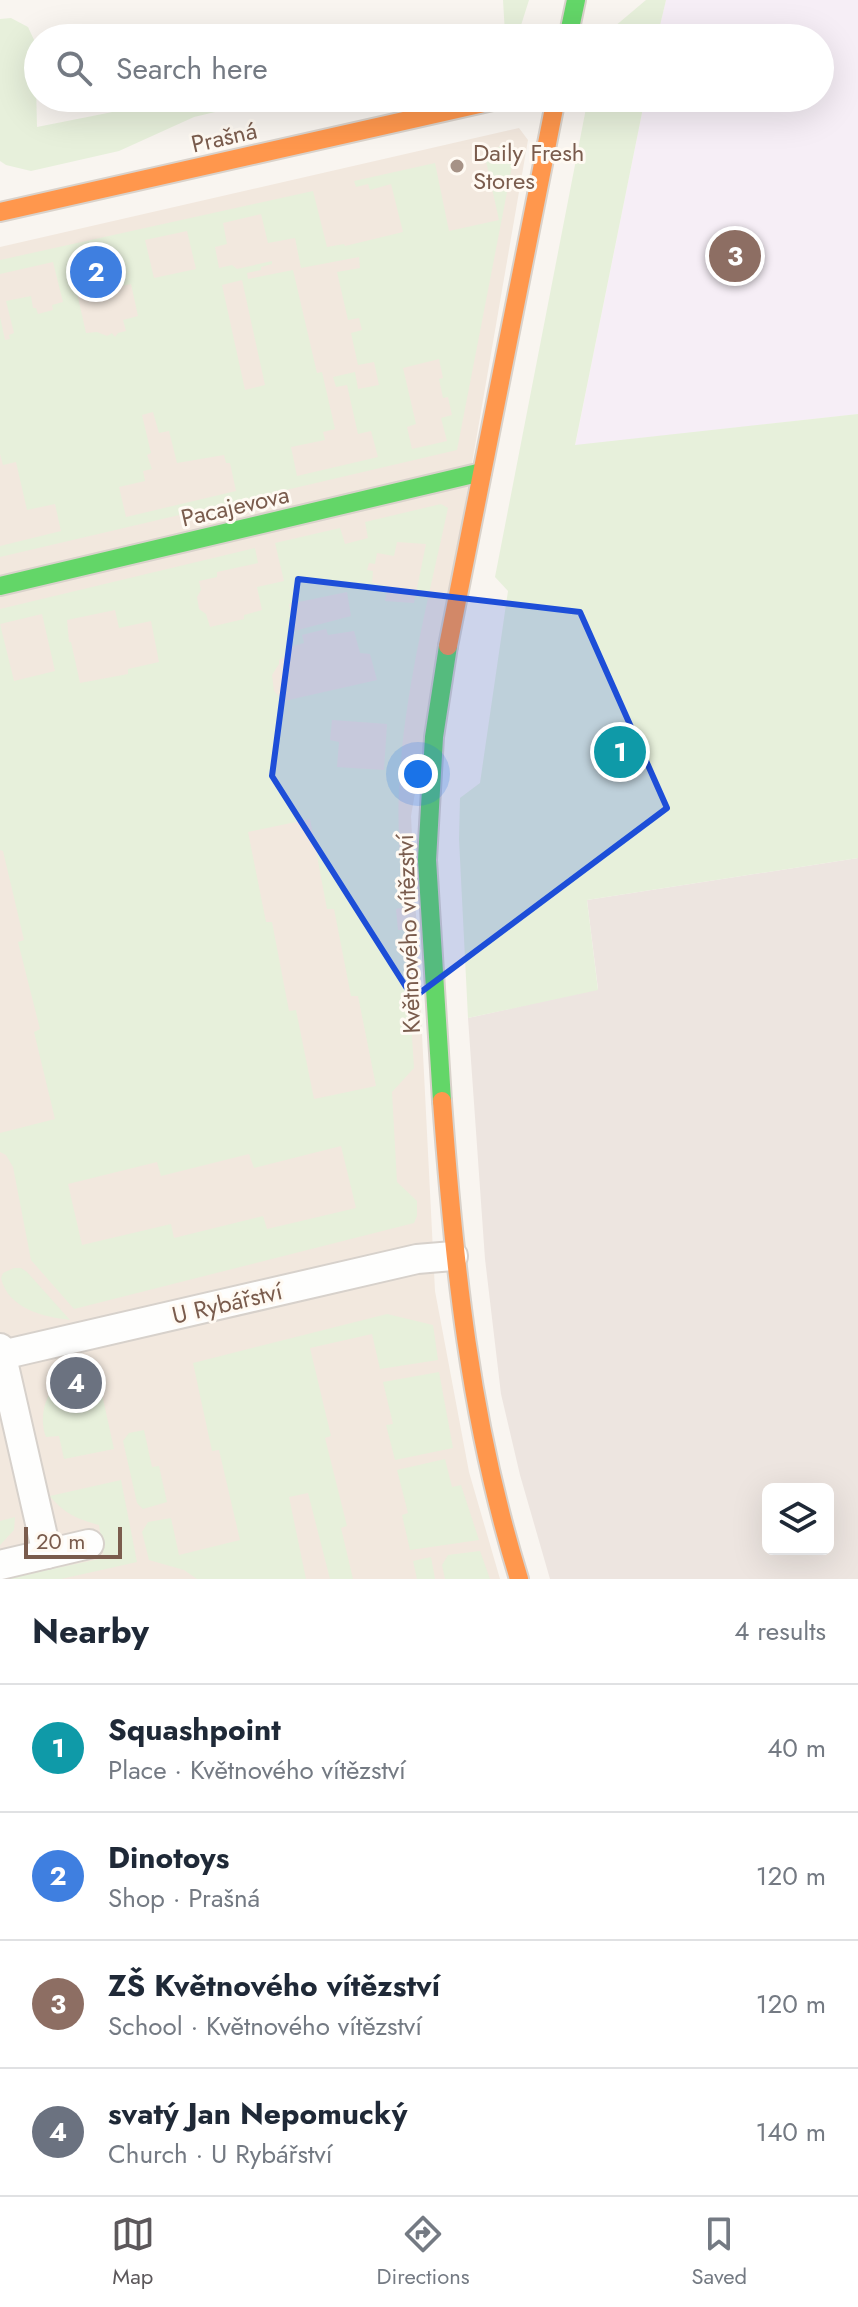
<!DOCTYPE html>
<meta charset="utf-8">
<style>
body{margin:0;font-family:Jost,sans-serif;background:#f6f6f7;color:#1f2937}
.controls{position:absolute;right:24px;bottom:24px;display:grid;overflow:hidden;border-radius:12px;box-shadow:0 8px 32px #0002}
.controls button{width:72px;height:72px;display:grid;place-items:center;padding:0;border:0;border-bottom:2px solid #e0e1e3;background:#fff;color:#1f2937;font:40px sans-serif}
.scale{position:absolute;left:24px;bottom:20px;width:98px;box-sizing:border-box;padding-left:8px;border:4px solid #7a5c4d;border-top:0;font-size:22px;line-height:28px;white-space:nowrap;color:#7a5c4d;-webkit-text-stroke:6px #fffaf3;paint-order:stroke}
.you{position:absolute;left:418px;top:774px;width:28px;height:28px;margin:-20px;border:6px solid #fff;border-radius:50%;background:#1a73e8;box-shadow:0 0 0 12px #1a73e833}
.badge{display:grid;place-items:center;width:52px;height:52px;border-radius:50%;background:#5c585b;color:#fff;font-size:26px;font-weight:700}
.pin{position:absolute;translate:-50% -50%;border:4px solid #fff;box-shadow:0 2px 8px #0006}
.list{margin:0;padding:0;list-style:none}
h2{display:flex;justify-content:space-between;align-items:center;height:104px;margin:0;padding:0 32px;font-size:34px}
h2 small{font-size:26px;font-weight:400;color:#747a83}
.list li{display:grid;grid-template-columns:52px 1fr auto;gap:24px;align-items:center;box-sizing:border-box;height:128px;padding:0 32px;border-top:2px solid #e0e1e3}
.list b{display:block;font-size:30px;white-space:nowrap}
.list p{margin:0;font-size:26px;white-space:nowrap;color:#747a83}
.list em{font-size:26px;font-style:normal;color:#747a83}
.icon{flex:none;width:44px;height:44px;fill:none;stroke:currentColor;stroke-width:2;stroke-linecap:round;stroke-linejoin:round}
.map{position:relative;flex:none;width:858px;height:1579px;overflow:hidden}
.search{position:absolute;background:#fff;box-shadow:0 8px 32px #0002;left:24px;right:24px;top:24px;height:88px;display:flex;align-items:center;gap:20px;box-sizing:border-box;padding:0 28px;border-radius:44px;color:#747a83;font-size:30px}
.sheet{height:616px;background:#fff}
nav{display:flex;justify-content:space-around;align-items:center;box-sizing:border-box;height:112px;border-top:2px solid #e0e1e3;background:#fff;font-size:22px;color:#747a83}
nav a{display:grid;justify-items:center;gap:4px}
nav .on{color:#5c585b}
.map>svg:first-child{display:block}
</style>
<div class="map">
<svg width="858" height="1579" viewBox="0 0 858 1579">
<rect width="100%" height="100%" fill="#f9f5f0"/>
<path fill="#f2e8de" d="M519,128L528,140L411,816L435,1291L469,1472L500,1579H0V247Z"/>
<path fill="#ede5e0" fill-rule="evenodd" d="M858,858V1579H550L520,1475L501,1394L485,1259L468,1018L598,989L587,900ZM768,1489H828V1549H768Z"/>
<path fill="#f6eef6" d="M666,0H858V414L575,446L645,98H820V38H657Z"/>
<g fill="#e7f0db" fill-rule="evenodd">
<path d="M503,0H529L517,38H483L505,34Z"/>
<path d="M646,0H666L657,38H601Z"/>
<path d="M11,18L28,27L35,42L37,127L183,98H274L194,117L119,151L31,171L6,165L0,161V19Z"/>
<path d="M588,98H645L575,445L858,414V858L587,900L598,990L468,1018L459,839L460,798L480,783L508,591L495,577Z"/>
<path d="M507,144H513L515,151L457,450L0,557V546L61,531L55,504L27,510L16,462L3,465L0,454V317L5,340L10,339L9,335L14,333L6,301L31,296L33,308H36L38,314L53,310L52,305L63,302L53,262L0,274V260L313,191L327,247L344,244L345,246L403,232L391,184L370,190L368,184L356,187L354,181L435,163L449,231L499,220L484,152ZM261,214L268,243L295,238L301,268L359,257L360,268L337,272L348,320L359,318L362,330L351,333L358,365L374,362L379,385L358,389L355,372L333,377L336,387L347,385L358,434L371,431L378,457L297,476L291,447L325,440L323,432L335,429L322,372L317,373L293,270L248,279L247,273L261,270V267L272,264V261L237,269L232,265L219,268L215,247L227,244L223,223ZM187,231L196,269L154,278L145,240ZM105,249L108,253L115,287L131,284L138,316L123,320L126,331L118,333L115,337L112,333L107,336L97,332L86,333L70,262L81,259V255ZM242,280L265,385L245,390L222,285ZM439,359L443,378L439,379L443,398L448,397L452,415L441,418L447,441L412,449L407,427L416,424L403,368ZM153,412L159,433L169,431L177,463L224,455L226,463H230L236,491L126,517L119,487L145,481L143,471L152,469L147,455L151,453L142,415Z"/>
<path d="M441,504L448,508C428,601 403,696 399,791C397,830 401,869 403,907L396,909L398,930H405L414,1068L392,1092L397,1182L417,1201V1216L414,1223L74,1309L31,1260L13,1167L6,1155L0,1152V1133L55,1119L34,1032L40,1029L18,942L24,940L3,851L0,850V609L255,548L258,563L217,572V577L199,581L201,590L197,597L199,609L206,614L210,627L244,619V615L262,610L257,587L284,581L275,543L340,528L345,544L368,538L365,522ZM397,542L426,544L414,603L385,601L388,586L372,583L373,571L367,570L369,563L375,564L377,553L394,556ZM347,592L351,616L294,631L289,604ZM115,610L119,628L151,621L159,662L128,669V674L80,683L71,642H69L67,620ZM42,614L55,671L14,681L0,624ZM326,629L328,635L354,631L360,653L370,654L377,680L284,701L274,691L272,675L279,664V660L283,658L289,647L304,643L302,635ZM332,720L387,724L384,770L337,767L339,742L330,740ZM310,819L327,909H334L351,996H358L376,1086L314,1099L296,1010L289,1011L272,922H266L248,832ZM341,1146L356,1208L267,1229L263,1216L174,1238L171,1224L82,1245L68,1184L157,1162L161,1176L249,1154L254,1168Z"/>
<path d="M14,1268H21L27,1272L70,1320C44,1317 8,1309 1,1278L3,1273Z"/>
<path d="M387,1314L433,1325L438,1360L380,1369L372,1334L310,1348L331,1436L325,1438L347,1526L341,1528L353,1579H330L308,1493L289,1497L306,1579H197L184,1570L149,1560L142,1532L148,1522L171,1518L179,1555L240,1540L219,1450L212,1451L193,1363Z"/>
<path d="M96,1367L114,1449L64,1459L59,1436L46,1437C38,1416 46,1389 66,1375C73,1370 87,1369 96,1367Z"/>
<path d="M439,1372L453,1448L395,1460L386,1425L393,1424L383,1382Z"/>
<path d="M144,1430L152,1467L159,1466L167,1502L143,1509L137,1503L123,1441L129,1433Z"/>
<path d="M445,1459L452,1487L461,1485L479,1540L410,1550L402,1515L408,1513L397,1470Z"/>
<path d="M121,1480L137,1562L61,1579H5L104,1558L99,1525C78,1519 64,1514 50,1496Z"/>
<path d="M15,1517L14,1530L0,1545V1521Z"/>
<path d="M480,1551L490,1579H445L442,1565L448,1555Z"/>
<path d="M431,1557L435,1579H417L413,1561Z"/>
</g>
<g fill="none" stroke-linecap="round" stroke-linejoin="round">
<defs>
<g id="street">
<path d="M0,1348L47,1554"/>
<path d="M2,1355L417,1259L453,1256"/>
<path d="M0,1565L89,1544"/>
</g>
<g id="fast">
<path d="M568,38L576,0"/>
<path d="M0,586L482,472"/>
<path d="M442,1101L427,860L434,737L448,646"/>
</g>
<g id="slow">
<path d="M0,212L506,98"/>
<path d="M448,646L556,98"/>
<path d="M442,1101C454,1265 470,1421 519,1579"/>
</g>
</defs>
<use href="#street" stroke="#d7d1cb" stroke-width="32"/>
<use href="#fast" stroke="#d9d2cb" stroke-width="22"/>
<use href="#slow" stroke="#d9d2cb" stroke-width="22"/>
<use href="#street" stroke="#fefefd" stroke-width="28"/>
<use href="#fast" stroke="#63d668" stroke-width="18"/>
<use href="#slow" stroke="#ff974d" stroke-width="18"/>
</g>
<path fill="#1d4ed8" fill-opacity="0.2" stroke="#1d4ed8" stroke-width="6" stroke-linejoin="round" d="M298,579L580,612L667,808L413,998L272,776Z"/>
<circle fill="#a69286" stroke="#fffaf3" stroke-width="3" cx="457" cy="166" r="8"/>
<g text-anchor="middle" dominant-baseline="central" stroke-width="6" stroke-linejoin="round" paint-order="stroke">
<g font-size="24" fill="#7a5c4d" stroke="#fffaf3">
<text transform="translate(224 137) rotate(-13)">Prašná</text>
<text transform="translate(235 506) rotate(-13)">Pacajevova</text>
<text transform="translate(408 934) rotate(-92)">Květnového vítězství</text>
<text transform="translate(227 1303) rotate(-13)">U Rybářství</text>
</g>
<g font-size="24" fill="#7a5c4d" stroke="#fffaf3" text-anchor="start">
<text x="473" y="152">Daily Fresh<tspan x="473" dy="28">Stores</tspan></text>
</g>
</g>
</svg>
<div class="controls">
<button><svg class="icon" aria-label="layers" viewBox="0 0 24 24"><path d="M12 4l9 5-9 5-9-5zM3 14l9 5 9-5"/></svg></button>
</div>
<div class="scale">20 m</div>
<div class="you"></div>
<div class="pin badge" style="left:620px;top:752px;background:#0f9aa8">1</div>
<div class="pin badge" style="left:96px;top:272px;background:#3f7fe0">2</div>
<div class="pin badge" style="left:735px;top:256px;background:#8d6e63">3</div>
<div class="pin badge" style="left:76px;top:1383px;background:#6b7280">4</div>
<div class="search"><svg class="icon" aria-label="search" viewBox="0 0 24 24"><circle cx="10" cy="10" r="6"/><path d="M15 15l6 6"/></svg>Search here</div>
</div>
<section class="sheet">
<h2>Nearby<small>4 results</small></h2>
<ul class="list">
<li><span class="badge" style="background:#0f9aa8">1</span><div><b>Squashpoint</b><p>Place · Květnového vítězství</p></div><em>40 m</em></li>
<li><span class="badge" style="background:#3f7fe0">2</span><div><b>Dinotoys</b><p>Shop · Prašná</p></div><em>120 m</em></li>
<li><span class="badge" style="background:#8d6e63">3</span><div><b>ZŠ Květnového vítězství</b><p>School · Květnového vítězství</p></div><em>120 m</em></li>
<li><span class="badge" style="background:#6b7280">4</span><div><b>svatý Jan Nepomucký</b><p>Church · U Rybářství</p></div><em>140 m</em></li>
</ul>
</section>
<nav>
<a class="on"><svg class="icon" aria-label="map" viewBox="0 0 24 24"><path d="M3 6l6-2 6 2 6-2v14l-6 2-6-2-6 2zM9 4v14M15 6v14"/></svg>Map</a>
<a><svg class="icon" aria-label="directions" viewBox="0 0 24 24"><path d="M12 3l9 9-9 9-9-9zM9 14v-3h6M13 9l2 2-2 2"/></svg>Directions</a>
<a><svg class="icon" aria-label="saved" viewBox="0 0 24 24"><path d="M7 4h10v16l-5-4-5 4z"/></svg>Saved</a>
</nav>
